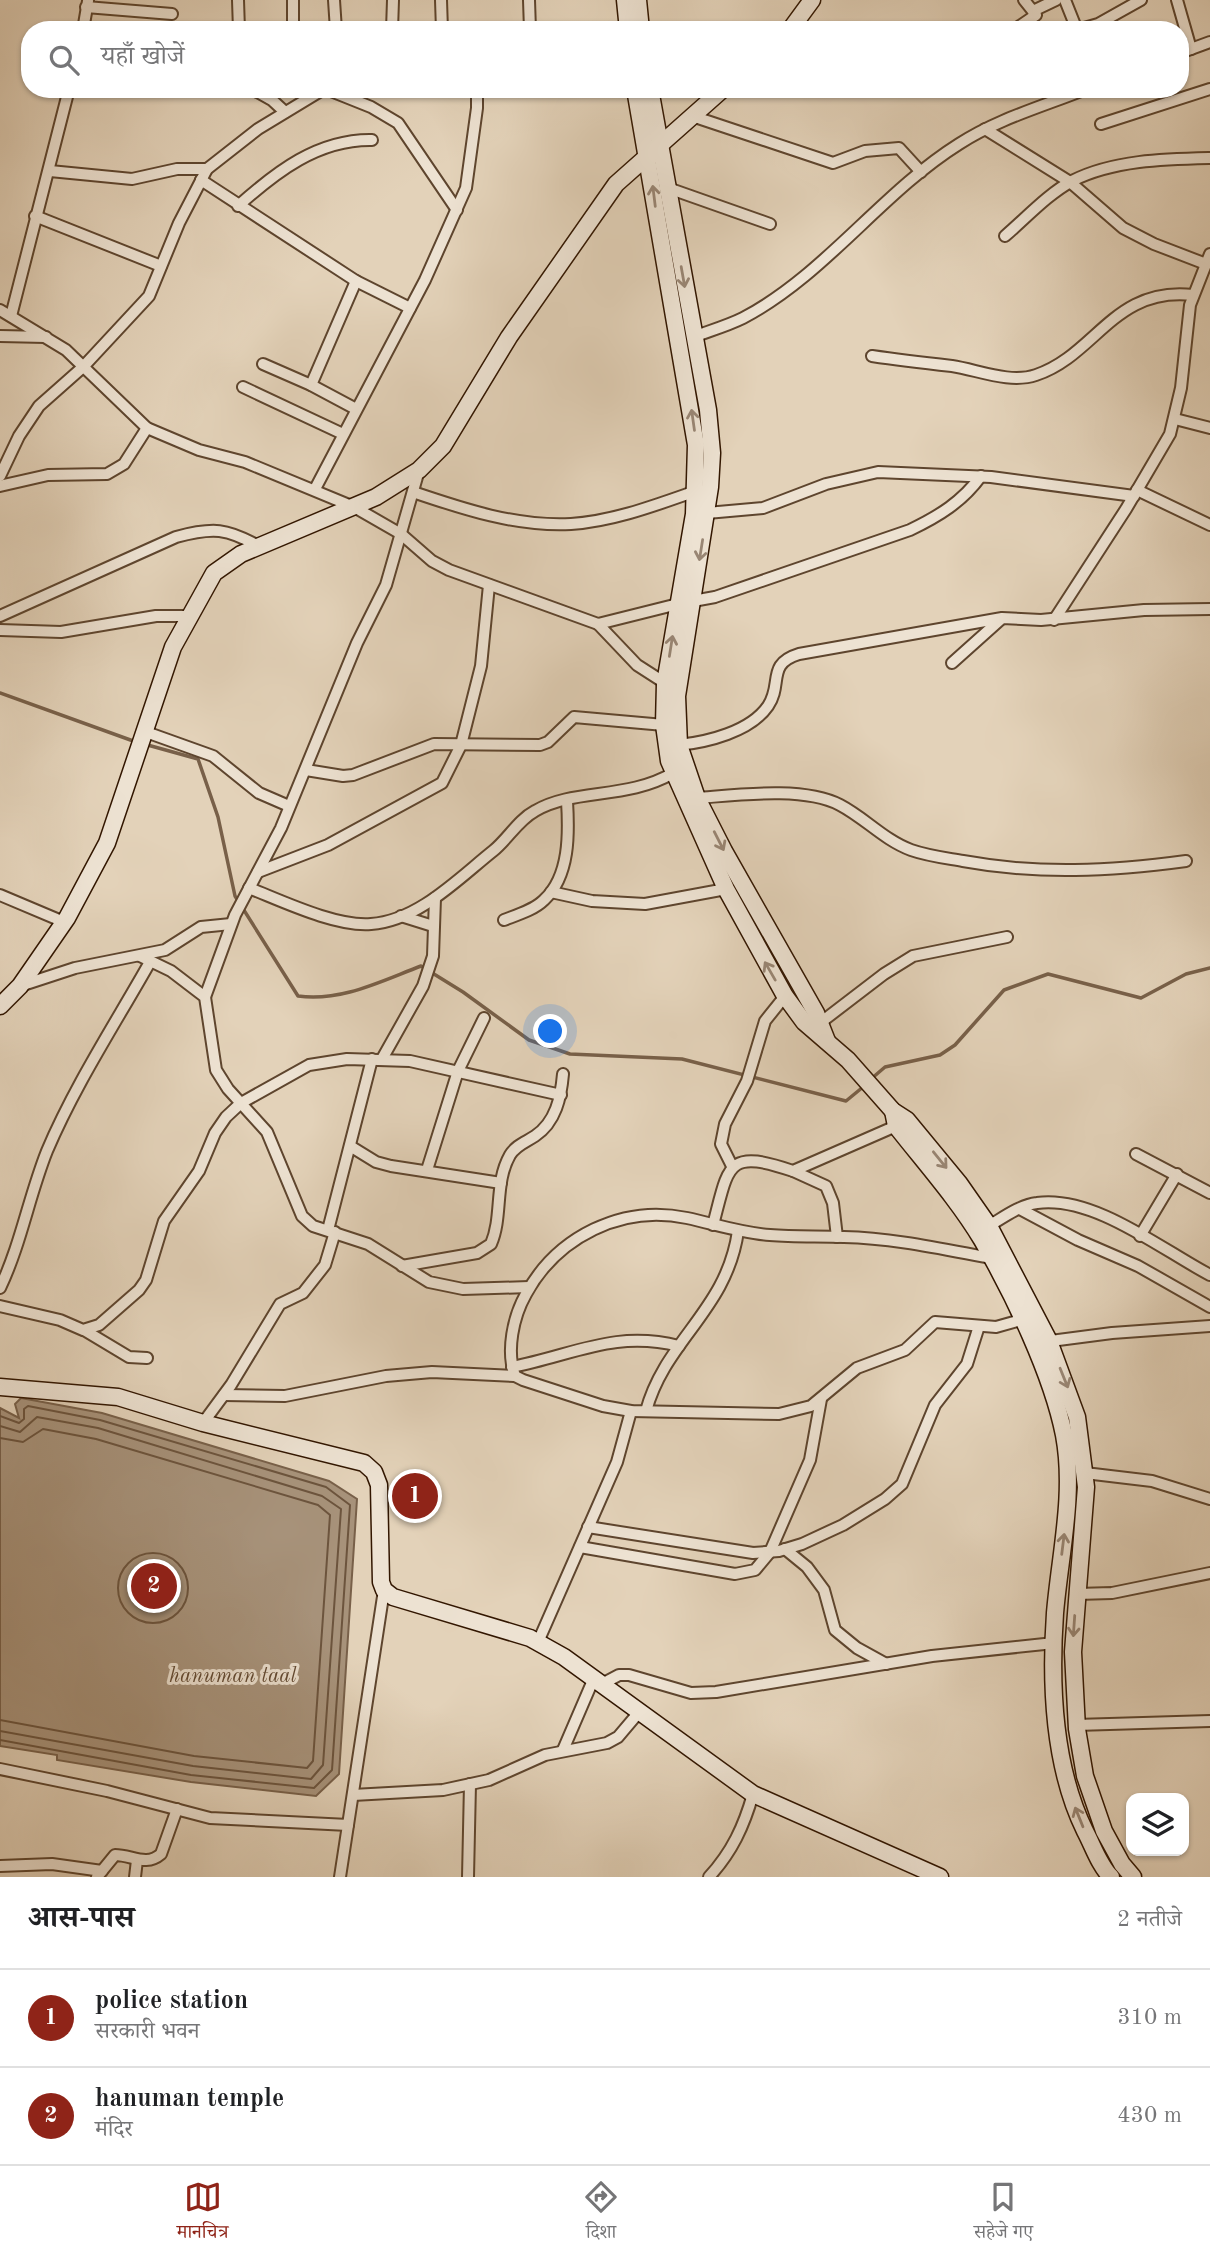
<!DOCTYPE html>
<html lang="hi">
<meta charset="utf-8">
<style>
body{margin:0;font-family:"Old Standard TT","Noto Serif Devanagari",serif;background:#f2f2f2;color:#202124}
.controls{position:absolute;right:21px;bottom:21px;display:grid;overflow:hidden;border-radius:14px;box-shadow:0 2px 5px #0004}
.controls button{width:63px;height:63px;display:grid;place-items:center;padding:0;border:0;border-bottom:2px solid #e0e0e0;background:#fff;color:#202124;font:35px sans-serif}
.you{position:absolute;left:551px;top:1032px;width:24px;height:24px;margin:-18px;border:5px solid #fff;border-radius:50%;background:#1a73e8;box-shadow:0 0 0 10px #1a73e833}
.badge{display:grid;place-items:center;width:46px;height:46px;border-radius:50%;background:#8f2418;color:#fff;font-size:23px;font-weight:700}
.pin{position:absolute;translate:-50% -50%;border:4px solid #fff;box-shadow:0 2px 7px #0006}
.list{margin:0;padding:0;list-style:none}
h2{display:flex;justify-content:space-between;align-items:center;height:91px;margin:0;padding:0 28px;font-size:30px}
h2 small{font-size:23px;font-weight:400;color:#757577}
.list li{display:grid;grid-template-columns:46px 1fr auto;gap:21px;align-items:center;box-sizing:border-box;height:98px;padding:0 28px;border-top:2px solid #e0e0e0}
.list b{display:block;font-size:26px;white-space:nowrap}
.list p{margin:0;font-size:23px;white-space:nowrap;color:#757577}
.list em{font-size:23px;font-style:normal;color:#757577}
.icon{flex:none;width:38px;height:38px;fill:none;stroke:currentColor;stroke-width:2;stroke-linecap:round;stroke-linejoin:round}
.map{position:relative;flex:none;width:1210px;height:1877px;overflow:hidden}
.search{position:absolute;background:#fff;box-shadow:0 2px 5px #0004;left:21px;right:21px;top:21px;height:77px;display:flex;align-items:center;gap:18px;box-sizing:border-box;padding:0 24px;border-radius:28px;color:#757577;font-size:26px}
.sheet{height:287px;background:#fff}
nav{display:flex;justify-content:space-around;align-items:center;box-sizing:border-box;height:98px;border-top:2px solid #e0e0e0;background:#fff;font-size:19px;color:#757577}
nav a{display:grid;justify-items:center;gap:4px}
nav .on{color:#8f2418}
.map>svg:first-child{display:block}
</style>
<div class="map">
<svg width="1210" height="1877" viewBox="0 0 1210 1877">
<rect width="100%" height="100%" fill="#e3d2b9"/>
<filter id="stains"><feTurbulence type="fractalNoise" baseFrequency=".00286" numOctaves="4"/><feColorMatrix values="0 0 0 0 .2 0 0 0 0 .09 0 0 0 0 .02 0 0 0 .5 -.17"/></filter>
<radialGradient id="worn" r=".72"><stop offset=".6" stop-color="#630" stop-opacity="0"/><stop offset="1" stop-color="#630" stop-opacity=".3"/></radialGradient>
<path fill="#a7927a" stroke="#786049" stroke-width="2" fill-rule="evenodd" d="M21,1398L102,1413L329,1481L357,1499L339,1774L316,1796L191,1782L57,1760V1755L0,1746V1408L19,1418L15,1404ZM147,1579L162,1582L159,1596L145,1593Z"/>
<g fill="none" stroke-linecap="round" stroke-linejoin="round">
<g stroke="#6c543d" stroke-width="2">
<path d="M0,1416L19,1423L24,1419V1409L28,1406L100,1420L326,1487L350,1505L332,1770L314,1788L191,1775L0,1740"/>
<path d="M0,1426L20,1432L37,1417L98,1428L322,1496L341,1509L323,1765L311,1779L193,1766L0,1731"/>
<path d="M0,1438L23,1442L43,1429L96,1439L318,1505L330,1515L313,1761L307,1768L194,1756L0,1720"/>
<circle cx="153" cy="1588" r="35"/>
<circle cx="153" cy="1588" r="24"/>
<circle cx="153" cy="1588" r="15"/>
</g>
<g stroke="#786049" stroke-width="3.5">
<path d="M0,693L136,742"/>
<path d="M144,744L198,759L218,817L235,896L298,996C341,1002 381,981 421,966L463,992L529,1040L570,1054L682,1059L846,1101L863,1087"/>
<path d="M871,1079L885,1067L940,1055L955,1045L1004,990L1048,974L1141,998L1186,974L1210,968"/>
</g>
<defs>
<g id="street">
<path d="M238,0L239,30"/>
<path d="M293,0V30"/>
<path d="M334,0L336,30"/>
<path d="M441,0L442,30"/>
<path d="M529,0L530,30"/>
<path d="M1065,0L1077,30"/>
<path d="M1177,0L1191,49"/>
<path d="M86,7L172,14"/>
<path d="M1033,11L1056,0"/>
<path d="M83,30L88,1"/>
<path d="M392,30L393,0"/>
<path d="M1014,30L1036,15L1024,0"/>
<path d="M1077,30L1098,24L1141,0"/>
<path d="M1180,53L1210,42"/>
<path d="M252,89L272,100L285,112"/>
<path d="M326,89L371,107L398,123L457,210"/>
<path d="M692,116L833,163L865,151L899,148L921,172"/>
<path d="M1101,124L1210,89"/>
<path d="M985,129L1070,182L1123,228L1154,244L1206,264"/>
<path d="M50,171L132,179L177,169H207"/>
<path d="M201,180L356,281L410,308"/>
<path d="M668,188L770,224"/>
<path d="M238,206C276,172 318,139 372,140"/>
<path d="M35,216L161,266"/>
<path d="M1005,236C1026,218 1048,194 1072,181C1113,160 1165,159 1210,158"/>
<path d="M0,310L66,350L147,428L199,450L245,462L354,507L401,534L432,561L449,570L598,624L678,604"/>
<path d="M11,316L69,89"/>
<path d="M0,336L46,337"/>
<path d="M693,337C709,331 727,326 743,318C825,275 881,193 959,144C997,119 1044,106 1086,89"/>
<path d="M872,356C899,360 925,363 952,366C978,370 1010,384 1036,375C1096,355 1114,286 1193,295"/>
<path d="M263,364L311,385L356,409"/>
<path d="M311,385L356,281"/>
<path d="M243,387L343,434"/>
<path d="M1175,419L1210,428"/>
<path d="M0,476L19,436L39,406L83,367L149,296L179,223L207,169L258,129L324,89"/>
<path d="M0,486L48,475L107,474L124,464L147,428"/>
<path d="M315,489L425,280L466,188L477,108V89"/>
<path d="M1137,490L1210,525"/>
<path d="M413,492C463,509 517,527 571,524C614,521 656,505 696,491"/>
<path d="M707,513L763,508L826,484L878,472L991,477L1134,496"/>
<path d="M693,601L715,597L910,530C939,516 962,502 981,476"/>
<path d="M0,616L176,537C213,527 227,528 260,547"/>
<path d="M1054,620L1126,509L1170,434L1181,388L1190,305L1210,254"/>
<path d="M598,624L637,665L665,683"/>
<path d="M0,630L61,632L156,616H190"/>
<path d="M952,663L1000,620"/>
<path d="M146,732L213,756L259,793L289,806"/>
<path d="M679,745C707,742 750,732 768,706C783,684 766,664 799,654L1002,618L1041,620L1144,610L1210,609"/>
<path d="M306,770L343,776L353,775L434,744L540,745L548,742L574,717L664,725"/>
<path d="M697,798C737,795 804,786 840,805C865,818 884,840 911,850C928,856 946,858 963,861C1039,875 1111,871 1186,861"/>
<path d="M258,872L328,845L442,783L461,745L481,666L489,585"/>
<path d="M249,888C282,901 336,927 371,924C418,921 459,878 493,851C508,839 518,820 535,811C574,788 627,800 673,773"/>
<path d="M551,892L592,901L645,904L726,889"/>
<path d="M0,895L64,922"/>
<path d="M401,916L433,926"/>
<path d="M504,920C517,915 534,910 544,900C570,876 569,833 567,801"/>
<path d="M140,956L171,971L205,997L216,1070L228,1089L267,1132L302,1216L313,1226L368,1244L429,1282L463,1289L529,1287"/>
<path d="M20,986L75,968L165,950L201,927L231,924"/>
<path d="M205,997L235,915L281,828L357,643L386,585L419,470"/>
<path d="M820,1023L884,974L913,956L1007,937"/>
<path d="M382,1059L423,986L433,956L435,898"/>
<path d="M350,1146L376,1162L391,1166L501,1183"/>
<path d="M1136,1154L1210,1193"/>
<path d="M732,1166L721,1144L725,1124L747,1081L765,1021L785,996"/>
<path d="M427,1170L458,1071L484,1018"/>
<path d="M793,1171L826,1186L833,1203L837,1237"/>
<path d="M1020,1209L1078,1240L1138,1266L1210,1307"/>
<path d="M713,1225C729,1165 726,1148 793,1171L896,1126"/>
<path d="M989,1226C1004,1217 1020,1205 1037,1203C1094,1195 1162,1250 1210,1275"/>
<path d="M328,1230L372,1059"/>
<path d="M1140,1236L1177,1174"/>
<path d="M991,1258C942,1249 893,1238 844,1237C819,1236 794,1237 770,1235C741,1233 715,1224 687,1218C622,1204 557,1237 526,1294C513,1317 506,1351 515,1376L523,1380L603,1406L631,1411L779,1414L811,1406L857,1368L905,1350L935,1322L996,1327L1021,1320"/>
<path d="M402,1266L477,1253L491,1244C503,1216 494,1183 510,1155C516,1145 526,1142 535,1136C556,1122 561,1097 563,1074"/>
<path d="M0,1288C21,1244 29,1196 47,1151C75,1085 115,1024 150,962"/>
<path d="M0,1306L60,1320L83,1330L99,1325L139,1290L146,1280L164,1221L199,1171L215,1133L226,1117L241,1103L309,1065L347,1059L410,1061L561,1095"/>
<path d="M84,1330L129,1357L147,1358"/>
<path d="M1043,1342L1112,1333L1210,1326"/>
<path d="M512,1367C574,1355 614,1330 679,1346"/>
<path d="M224,1395L285,1396L386,1376L432,1372L515,1376"/>
<path d="M646,1411C665,1340 727,1310 738,1231"/>
<path d="M203,1423L231,1385L280,1304L303,1293L325,1265L335,1232"/>
<path d="M1085,1473L1152,1481L1210,1499"/>
<path d="M588,1527L753,1553L779,1551L802,1544L843,1525L885,1499L902,1484L935,1405L967,1364L979,1326"/>
<path d="M580,1547L735,1574L755,1570L770,1552L810,1460L821,1399"/>
<path d="M785,1549L807,1567L824,1590L835,1630L857,1648L886,1664"/>
<path d="M1077,1594L1112,1593L1210,1573"/>
<path d="M538,1642L617,1462L631,1411"/>
<path d="M602,1684L619,1675H629L691,1693L716,1692L932,1656L1054,1643"/>
<path d="M1076,1725L1210,1721"/>
<path d="M563,1750L594,1678"/>
<path d="M0,1769L107,1791L210,1818L348,1825L384,1590"/>
<path d="M353,1795L443,1790L489,1780L545,1755L607,1743L618,1737L640,1711"/>
<path d="M0,1866L52,1864L102,1871"/>
<path d="M97,1877L115,1855C132,1855 146,1867 161,1854L177,1809"/>
<path d="M135,1877L137,1860"/>
<path d="M340,1877L348,1825"/>
<path d="M468,1877L470,1784"/>
<path d="M709,1877C732,1852 744,1826 753,1794"/>
</g>
<g id="secondary">
<path d="M625,0L628,30"/>
<path d="M638,0L641,30"/>
<path d="M790,30L812,0"/>
<path d="M635,89L696,445L694,514L665,683L664,725L669,761L726,889L785,996L804,1022L848,1060L893,1111L907,1120L959,1183L989,1226L1049,1341L1077,1417L1086,1487L1073,1652L1077,1729L1085,1776L1104,1831L1122,1864L1133,1877"/>
<path d="M650,89L708,410L712,453L710,487L677,696L679,745L697,798L724,851L816,1013L827,1041"/>
<path d="M0,1006L20,986L67,918L107,843L173,647L214,573L241,554L376,497L419,470L443,446L509,337L616,184L723,89"/>
<path d="M893,1111L896,1126C925,1163 958,1200 982,1240C1013,1294 1052,1374 1064,1435C1075,1494 1060,1554 1055,1613C1050,1685 1053,1766 1085,1831C1093,1846 1099,1865 1111,1877"/>
<path d="M0,1387L118,1397L203,1423L364,1463L374,1472L379,1485L381,1582L384,1590L393,1597L530,1638L564,1657L753,1794L940,1877"/>
</g>
</defs>
<use href="#street" stroke="#5e452e" stroke-width="14"/>
<use href="#secondary" stroke="#321600" stroke-width="19"/>
<use href="#street" stroke="#ede2d2" stroke-width="10"/>
<use href="#secondary" stroke="#ede2d2" stroke-width="16"/>
</g>
<defs><path id="oneway-shaft" d="M-6 0H5M1.5-3L5.5 0L1.5 3" fill="none" stroke-width="1.6" stroke-linecap="round" stroke-linejoin="round" transform="scale(1.75)"/></defs>
<g stroke="#998674">
<use href="#oneway-shaft" transform="translate(654 196) rotate(-97)"/>
<use href="#oneway-shaft" transform="translate(683 277) rotate(80)"/>
<use href="#oneway-shaft" transform="translate(693 420) rotate(-98)"/>
<use href="#oneway-shaft" transform="translate(701 550) rotate(99)"/>
<use href="#oneway-shaft" transform="translate(671 646) rotate(-81)"/>
<use href="#oneway-shaft" transform="translate(719 841) rotate(63)"/>
<use href="#oneway-shaft" transform="translate(770 971) rotate(-120)"/>
<use href="#oneway-shaft" transform="translate(940 1160) rotate(51)"/>
<use href="#oneway-shaft" transform="translate(1064 1378) rotate(68)"/>
<use href="#oneway-shaft" transform="translate(1063 1544) rotate(-83)"/>
<use href="#oneway-shaft" transform="translate(1074 1626) rotate(94)"/>
<use href="#oneway-shaft" transform="translate(1079 1817) rotate(-112)"/>
</g>
<g text-anchor="middle" dominant-baseline="central" stroke-width="6" stroke-linejoin="round" paint-order="stroke">
<g font-size="21" font-style="italic" fill="#614831" stroke="#ede2d2">
<text x="233" y="1676">hanuman taal</text>
</g>
</g>
<rect width="100%" height="100%" filter="url(#stains)"/>
<rect width="100%" height="100%" fill="url(#worn)"/>
</svg>
<div class="controls">
<button><svg class="icon" aria-label="layers" viewBox="0 0 24 24"><path d="M12 4l9 5-9 5-9-5zM3 14l9 5 9-5"/></svg></button>
</div>
<div class="you"></div>
<div class="pin badge" style="left:415px;top:1496px">1</div>
<div class="pin badge" style="left:154px;top:1586px">2</div>
<div class="search"><svg class="icon" aria-label="search" viewBox="0 0 24 24"><circle cx="10" cy="10" r="6"/><path d="M15 15l6 6"/></svg>यहाँ खोजें</div>
</div>
<section class="sheet">
<h2>आस-पास<small>2 नतीजे</small></h2>
<ul class="list">
<li><span class="badge">1</span><div><b>police station</b><p>सरकारी भवन</p></div><em>310 m</em></li>
<li><span class="badge">2</span><div><b>hanuman temple</b><p>मंदिर</p></div><em>430 m</em></li>
</ul>
</section>
<nav>
<a class="on"><svg class="icon" aria-label="map" viewBox="0 0 24 24"><path d="M3 6l6-2 6 2 6-2v14l-6 2-6-2-6 2zM9 4v14M15 6v14"/></svg>मानचित्र</a>
<a><svg class="icon" aria-label="directions" viewBox="0 0 24 24"><path d="M12 3l9 9-9 9-9-9zM9 14v-3h6M13 9l2 2-2 2"/></svg>दिशा</a>
<a><svg class="icon" aria-label="saved" viewBox="0 0 24 24"><path d="M7 4h10v16l-5-4-5 4z"/></svg>सहेजे गए</a>
</nav>
